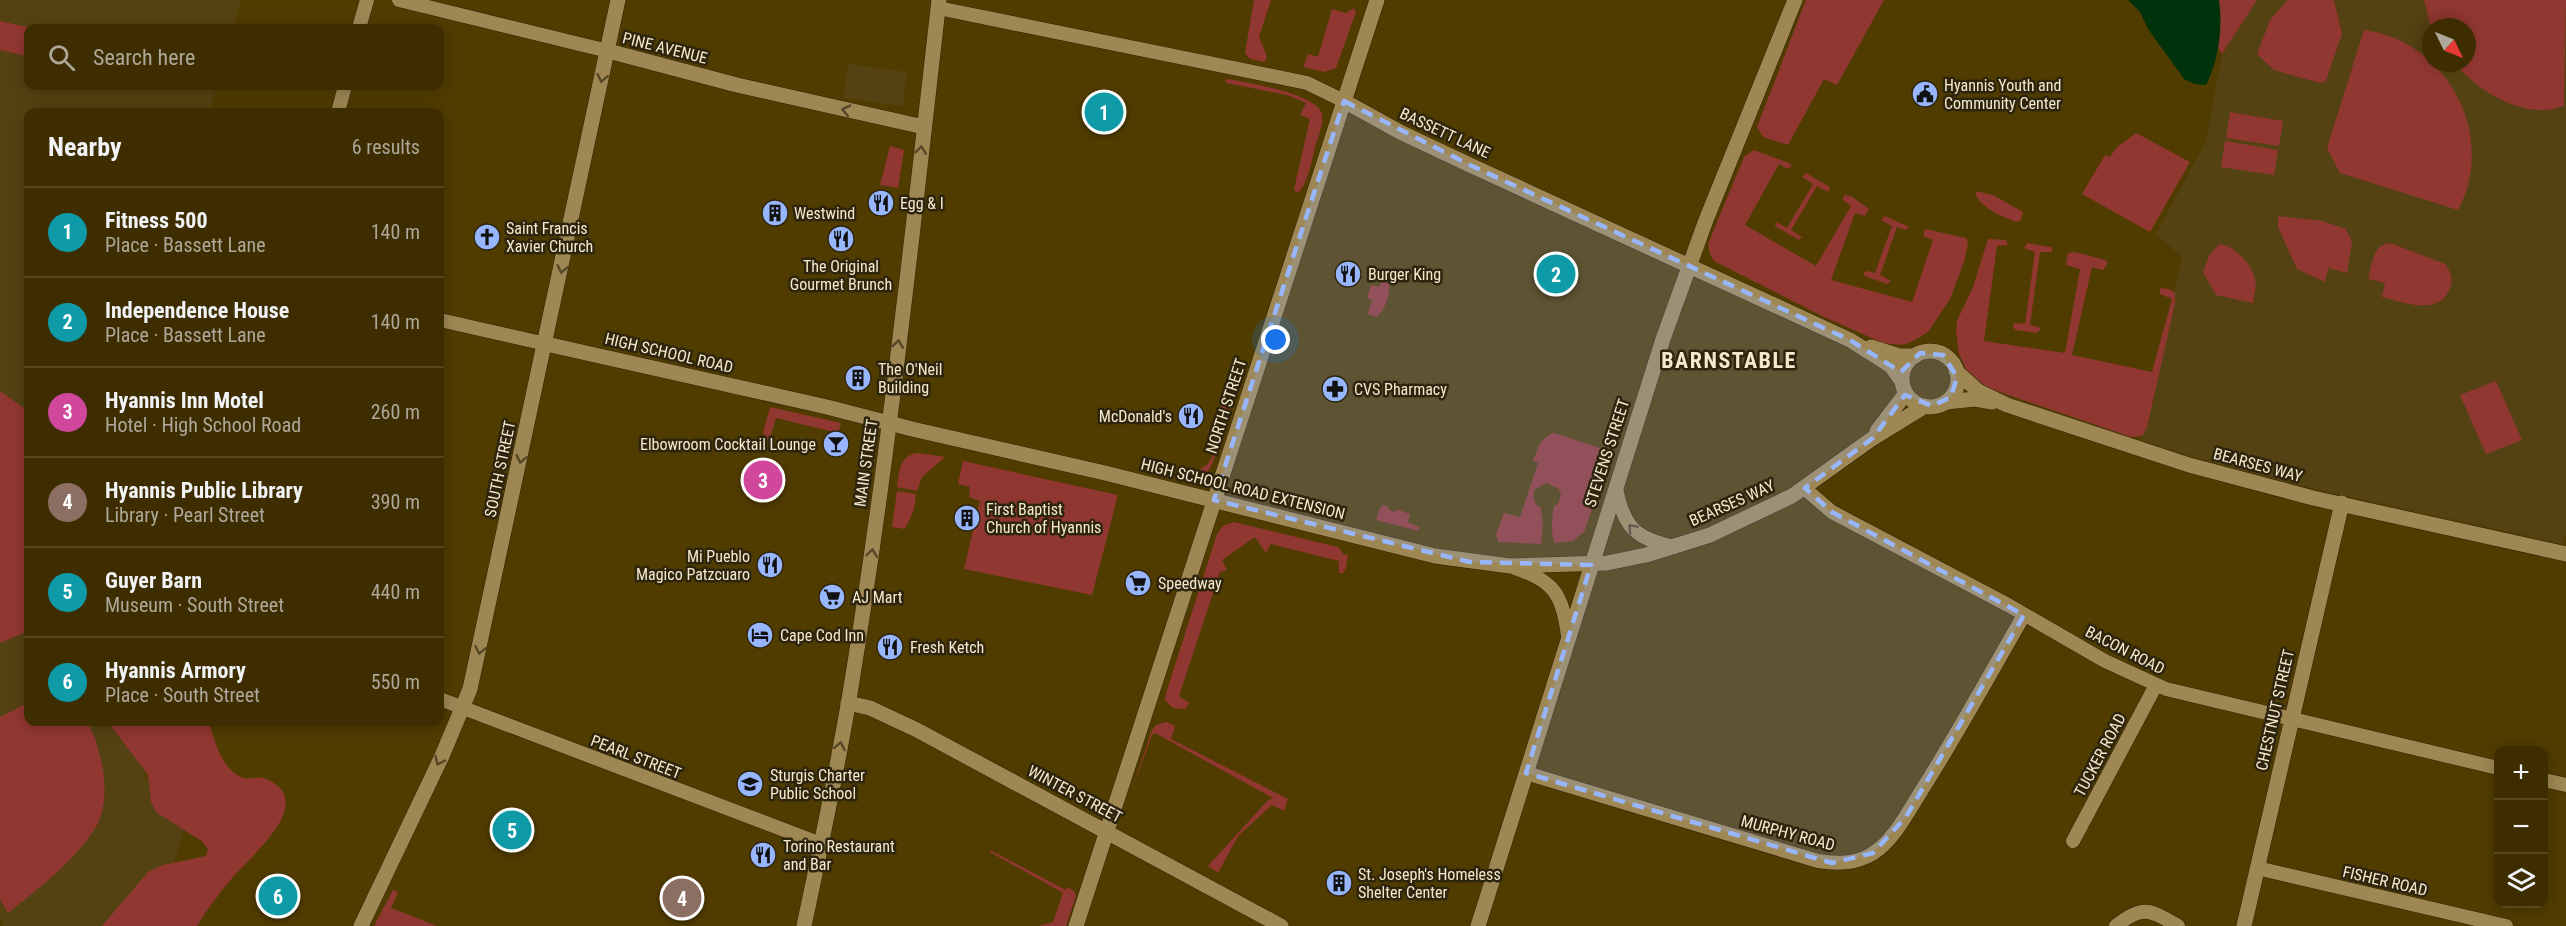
<!DOCTYPE html>
<meta charset="utf-8">
<style>
body{margin:0;font-family:"Roboto Condensed",sans-serif;background:#48390f;color:#f1f3f6}
.controls{position:absolute;right:18px;bottom:18px;display:grid;overflow:hidden;border-radius:12px;box-shadow:0 3px 15px #0003}
.controls button{width:54px;height:54px;display:grid;place-items:center;padding:0;border:0;border-bottom:2px solid #564922;background:#3d2d00;color:#f1f3f6;font:30px sans-serif}
.compass{position:absolute;left:2422px;top:18px;width:54px;height:54px;border-radius:50%;background:#3d2d00;box-shadow:0 3px 15px #0003;rotate:133deg}
.you{position:absolute;left:1276px;top:340px;width:21px;height:21px;margin:-15px;border:4px solid #fff;border-radius:50%;background:#1a73e8;box-shadow:0 0 0 9px #1a73e833}
.badge{display:grid;place-items:center;width:39px;height:39px;border-radius:50%;background:#98b6fd;color:#fff;font-size:20px;font-weight:700}
.pin{position:absolute;translate:-50% -50%;border:3px solid #fff;box-shadow:0 2px 6px #0006}
.list{margin:0;padding:0;list-style:none}
h2{display:flex;justify-content:space-between;align-items:center;height:78px;margin:0;padding:0 24px;font-size:26px}
h2 small{font-size:20px;font-weight:400;color:#ada899}
.list li{display:grid;grid-template-columns:39px 1fr auto;gap:18px;align-items:center;box-sizing:border-box;height:90px;padding:0 24px;border-top:2px solid #564922}
.list b{display:block;font-size:22px;white-space:nowrap}
.list p{margin:0;font-size:20px;white-space:nowrap;color:#ada899}
.list em{font-size:20px;font-style:normal;color:#ada899}
.icon{flex:none;width:33px;height:33px;fill:none;stroke:currentColor;stroke-width:2;stroke-linecap:round;stroke-linejoin:round}
.map{position:relative;flex:none;width:2566px;height:926px;overflow:hidden}
.search{position:absolute;background:#3d2d00;box-shadow:0 3px 15px #0003;left:24px;top:24px;width:420px;height:66px;display:flex;align-items:center;gap:15px;box-sizing:border-box;padding:0 21px;border-radius:12px;color:#ada899;font-size:22px}
.panel{position:absolute;background:#3d2d00;box-shadow:0 3px 15px #0003;left:24px;top:108px;width:420px;height:618px;border-radius:12px}
.map>svg:first-child{display:block}
</style>
<div class="map">
<svg width="2566" height="926" viewBox="0 0 2566 926">
<rect width="100%" height="100%" fill="#513c00"/>
<g fill="#554212" fill-rule="evenodd">
<path d="M0,0H241L233,28H28V86H217L209,112H28V722H109L154,750L143,775L187,821L154,926H4L0,919Z"/>
<path d="M2257,0H2566V533L2563,544L2293,484L2183,454L2140,440L2182,257L2156,234L2206,141L2222,54ZM2431,27H2467V63H2431Z"/>
<path d="M848,64L907,72L903,106L843,98Z"/>
</g>
<g fill="#913731">
<path d="M1254,0H1271L1259,37L1267,56L1265,62L1250,59L1245,53Z"/>
<path d="M1806,0H1884L1837,85L1824,79L1788,145L1763,137L1757,127Z"/>
<path d="M2219,0H2257L2222,54L2207,31L2217,20Z"/>
<path d="M2288,0H2334L2342,34L2326,81L2320,83L2274,70L2257,54L2270,20Z"/>
<path d="M2424,0H2566L2564,106C2557,108 2548,111 2541,110C2506,109 2476,87 2454,63H2467V27L2431,28Z"/>
<path d="M1354,8L1356,12L1336,68L1324,72L1303,67L1308,54L1318,57L1332,9L1346,13Z"/>
<path d="M0,21L32,28H28L26,56L0,50Z"/>
<path d="M2364,30C2446,40 2498,135 2458,210L2340,173L2327,148Z"/>
<path d="M1228,79C1247,83 1316,93 1322,114C1324,124 1318,137 1315,147C1312,160 1309,179 1300,191L1296,192L1294,189L1310,119L1300,115L1306,103L1287,95L1226,83L1225,80Z"/>
<path d="M2230,112L2283,121L2279,146L2226,138Z"/>
<path d="M2136,133L2190,162L2150,232L2082,194L2105,155L2110,157L2117,147Z"/>
<path d="M2225,141L2278,150L2274,175L2221,167Z"/>
<path d="M890,146L904,150L898,188L880,185Z"/>
<path d="M1754,150L1789,163L1792,166L1788,169L1779,164L1745,225L1816,266L1851,206L1843,200L1844,195L1851,196L1869,209L1865,216L1855,213L1831,280L1912,302L1933,240L1923,236L1925,229L1966,238L1968,242L1965,259L1950,299L1928,332L1913,341L1902,345L1883,343L1822,316L1714,261L1710,254L1708,244L1744,157Z"/>
<path d="M1806,173L1830,187L1828,192L1817,186L1791,230L1802,237L1799,240L1775,226L1776,222L1787,228L1813,184L1802,177Z"/>
<path d="M1975,191L1993,195L2023,212L2021,220L2017,222C2003,218 1976,205 1975,191Z"/>
<path d="M1885,216L1909,227L1906,230L1897,227L1880,275L1891,281L1887,284L1865,276L1863,273L1867,271L1875,273L1892,226L1881,220Z"/>
<path d="M2278,216L2322,221L2346,229L2352,242L2347,273L2328,268L2325,282L2297,269L2278,227Z"/>
<path d="M1988,239L2006,240L2008,245L1997,246L1984,341L2065,353L2080,269L2066,265L2068,253L2075,252L2105,260L2108,263L2103,270L2092,267L2072,355L2152,372L2172,299L2160,294V288L2169,289L2175,293V303L2147,427L2142,436L2131,437L1988,388L1970,374L1965,367L1959,354L1956,331L1957,321L1973,287Z"/>
<path d="M2027,243L2051,247L2053,250L2051,252H2040L2030,325L2041,328L2037,333L2016,330L2013,327L2014,323L2025,324L2035,252L2024,248Z"/>
<path d="M2390,243L2445,264C2451,272 2454,281 2449,291C2436,316 2403,302 2382,297L2385,283L2368,279C2372,265 2373,244 2390,243Z"/>
<path d="M2219,244C2235,245 2252,265 2255,279C2257,287 2254,295 2253,303L2216,295L2203,272L2209,256Z"/>
<path d="M1382,278L1389,282C1391,292 1385,312 1376,317L1368,314L1372,300L1367,298L1371,285L1379,287Z"/>
<path d="M2496,381L2522,440L2486,454L2460,395Z"/>
<path d="M1238,384L1214,459L1209,470L1203,474L1201,468L1207,465L1212,457L1225,388L1229,385Z"/>
<path d="M0,391L28,411V631L0,643Z"/>
<path d="M770,407L841,423L838,433L776,418L769,441L767,440L763,433Z"/>
<path d="M1554,433L1612,452L1584,532L1573,541L1555,543C1550,531 1552,519 1554,506L1558,504L1561,495L1559,489L1547,483L1535,489C1533,496 1533,500 1538,507L1540,505L1543,522L1541,544L1498,542L1496,534L1504,513L1520,517L1538,463L1533,461C1538,449 1540,437 1554,433Z"/>
<path d="M919,453L945,457L922,477L917,491L897,487C899,471 900,454 919,453Z"/>
<path d="M963,461L1118,495L1092,595L964,569L980,501L969,497L970,487L958,484Z"/>
<path d="M897,491L916,494L914,510L905,529L892,527Z"/>
<path d="M1383,505L1389,507V510L1395,512L1396,509L1410,514L1408,522L1419,527V531L1376,520L1380,508Z"/>
<path d="M1234,522L1338,547L1344,555L1348,554L1346,568L1343,573H1339V561L1271,544L1266,553L1255,537L1222,560L1227,570L1220,572L1179,696L1189,703L1185,709L1173,708L1165,700L1166,693L1217,534L1223,526Z"/>
<path d="M28,703V722H86C95,732 97,746 101,760C106,780 107,808 96,827C75,861 39,888 8,913L0,899V717Z"/>
<path d="M108,722H209C215,741 221,770 244,778C251,780 258,775 266,779C319,801 251,856 232,878C219,894 207,909 197,926H102L148,872L163,865L206,856L208,850L203,842L156,812L151,802L148,775Z"/>
<path d="M1166,722L1175,726L1171,739L1288,799L1284,811L1272,805L1238,836L1218,873L1208,866L1268,800L1273,798L1155,733L1152,735L1131,793L1152,730L1156,725Z"/>
<path d="M990,850L1066,890L1068,887L1074,891L1076,896L1066,926H1038L1053,922L1063,893L990,852Z"/>
<path d="M393,890L398,892L391,908L437,926H374Z"/>
</g>
<path fill="#00330b" d="M2128,0H2219C2223,27 2219,60 2206,85L2195,84L2184,79L2148,29L2140,12Z"/>
<g fill="none" stroke-linecap="round" stroke-linejoin="round">
<defs>
<g id="street">
<path d="M399,0L608,51"/>
<path d="M938,8L1307,83L1344,101"/>
<path d="M359,28L367,0"/>
<path d="M338,112L345,86"/>
<path d="M440,320L546,344"/>
<path d="M1616,488C1624,528 1635,538 1674,547"/>
<path d="M1804,488L1832,512L2008,605L2105,661L2166,689L2498,768"/>
<path d="M1515,568C1554,581 1563,595 1568,636"/>
<path d="M440,699L821,844"/>
<path d="M1526,773L1818,861C1837,864 1855,864 1872,854C1893,841 1907,814 1920,793C1957,735 1990,674 2024,615"/>
<path d="M2544,780L2566,785"/>
<path d="M2073,841L2156,685"/>
<path d="M2257,868L2506,926"/>
<path d="M2116,926C2143,904 2150,910 2178,926"/>
</g>
<g id="secondary">
<path d="M608,51L737,85L924,127"/>
<path d="M1344,101L1400,132L1472,166L1850,340L1891,366L1902,381"/>
<path d="M546,344L827,407L912,429L1105,473L1435,556L1510,566L1607,563L1646,555L1710,535L1792,496L1873,438L1925,406"/>
<path d="M1871,347L1899,356H1915"/>
<circle cx="1930" cy="379" r="28"/>
<path d="M1956,371L1978,391L2007,405L2189,465L2313,498L2566,554"/>
<path d="M1946,402L1975,399L1992,402"/>
<path d="M1877,431L1906,393"/>
<path d="M848,703L870,708L917,730L1281,926"/>
<path d="M361,926L442,756L470,689L618,0"/>
<path d="M804,926C821,845 839,763 852,681C889,455 913,227 939,0"/>
<path d="M1076,926L1377,0"/>
<path d="M1478,926L1663,339L1706,220L1795,0"/>
<path d="M2244,926L2342,503"/>
</g>
</defs>
<use href="#street" stroke="#302408" stroke-width="15"/>
<use href="#secondary" stroke="#302408" stroke-width="16"/>
<use href="#street" stroke="#9e8753" stroke-width="14"/>
<use href="#secondary" stroke="#9e8753" stroke-width="15"/>
</g>
<defs><path id="oneway-chevron" d="M-2-3.5L2.5 0L-2 3.5" fill="none" stroke-width="1.6" stroke-linecap="round" stroke-linejoin="round" transform="scale(1.5)"/></defs>
<g stroke="#554727">
<use href="#oneway-chevron" transform="translate(602 78) rotate(102)"/>
<use href="#oneway-chevron" transform="translate(846 110) rotate(-167)"/>
<use href="#oneway-chevron" transform="translate(921 150) rotate(-83)"/>
<use href="#oneway-chevron" transform="translate(562 269) rotate(102)"/>
<use href="#oneway-chevron" transform="translate(898 344) rotate(-83)"/>
<use href="#oneway-chevron" transform="translate(521 459) rotate(102)"/>
<use href="#oneway-chevron" transform="translate(1632 528) rotate(-133)"/>
<use href="#oneway-chevron" transform="translate(872 553) rotate(-82)"/>
<use href="#oneway-chevron" transform="translate(480 650) rotate(102)"/>
<use href="#oneway-chevron" transform="translate(840 746) rotate(-79)"/>
<use href="#oneway-chevron" transform="translate(439 761) rotate(115)"/>
</g>
<path fill="#98b6fd" fill-opacity="0.2" stroke="#98b6fd" stroke-width="4.5" stroke-dasharray="12 8" stroke-linejoin="round" d="M1344,101L1472,166L1850,340L1901,372L1920,353L1943,355L1957,377L1951,397L1932,406L1905,395L1873,438L1805,488L1832,512L2024,615L1906,817L1873,853L1832,863L1526,773L1591,565L1470,562L1214,500Z"/>
<defs>
<symbol id="civic-disc" viewBox="-11 -11 22 22"><circle r="9.5" fill="#98b6fd" stroke="#2e250f"/><path d="M-.6-6.5H3V-4.5H.6V-3L4-1V1h2V6H-6V1h2V-1L-.6-3ZM-1.2 2.5V6h2.4V2.5Z" fill="#111"/></symbol>
<symbol id="restaurant-disc" viewBox="-11 -11 22 22"><circle r="9.5" fill="#98b6fd" stroke="#2e250f"/><path d="M-5-6h1v4h1v-4h1v4h1v-4h1v5L-1.5 .5V6h-2V.5L-5-1ZM5-6V6H3V1.5H1.5Q1.5-4 5-6Z" fill="#111"/></symbol>
<symbol id="building-disc" viewBox="-11 -11 22 22"><circle r="9.5" fill="#98b6fd" stroke="#2e250f"/><path d="M-4-6H4V6H1V3H-1V6H-4ZM-2.5-4.3h1.7v1.8h-1.7ZM.8-4.3h1.7v1.8H.8ZM-2.5-1h1.7V.8h-1.7ZM.8-1h1.7V.8H.8Z" fill="#111"/></symbol>
<symbol id="church-disc" viewBox="-11 -11 22 22"><circle r="9.5" fill="#98b6fd" stroke="#2e250f"/><path d="M-1.2-6h2.4v3.5h3.3v2.4h-3.3V6h-2.4V-.1h-3.3v-2.4h3.3Z" fill="#111"/></symbol>
<symbol id="pharmacy-disc" viewBox="-11 -11 22 22"><circle r="9.5" fill="#98b6fd" stroke="#2e250f"/><path d="M-2-6h4v4h4v4h-4v4h-4v-4h-4v-4h4Z" fill="#111"/></symbol>
<symbol id="bar-disc" viewBox="-11 -11 22 22"><circle r="9.5" fill="#98b6fd" stroke="#2e250f"/><path d="M-6-5H6L.8 .8V4.5H3.5V6h-7V4.5H-.8V.8Z" fill="#111"/></symbol>
<symbol id="supermarket-disc" viewBox="-11 -11 22 22"><circle r="9.5" fill="#98b6fd" stroke="#2e250f"/><path d="M-6-5.5h2.5l.6 2H6L4.5 2H-2.5L-4.4-4H-6ZM-1.5 3.2a1.3 1.3 0 1 0 .1 0ZM3 3.2a1.3 1.3 0 1 0 .1 0Z" fill="#111"/></symbol>
<symbol id="hotel-disc" viewBox="-11 -11 22 22"><circle r="9.5" fill="#98b6fd" stroke="#2e250f"/><path d="M-6-4.5h1.5V1H6V5H4.5V3h-9V5H-6ZM-4 0a1.8 1.8 0 1 1 3.6 0ZM.5 0V-2.5h3Q6-2.5 6 0Z" fill="#111"/></symbol>
<symbol id="school-disc" viewBox="-11 -11 22 22"><circle r="9.5" fill="#98b6fd" stroke="#2e250f"/><path d="M0-5L7-2L0 1L-7-2ZM-4 1L0 2.5L4 1V4Q0 6-4 4Z" fill="#111"/></symbol>
</defs>
<g fill-rule="evenodd">
<use href="#civic-disc" x="1910" y="79" width="30" height="30"/>
<use href="#restaurant-disc" x="866" y="188" width="30" height="30"/>
<use href="#building-disc" x="760" y="198" width="30" height="30"/>
<use href="#church-disc" x="472" y="222" width="30" height="30"/>
<use href="#restaurant-disc" x="826" y="224" width="30" height="30"/>
<use href="#restaurant-disc" x="1333" y="259" width="30" height="30"/>
<use href="#building-disc" x="843" y="363" width="30" height="30"/>
<use href="#pharmacy-disc" x="1320" y="374" width="30" height="30"/>
<use href="#restaurant-disc" x="1176" y="401" width="30" height="30"/>
<use href="#bar-disc" x="821" y="429" width="30" height="30"/>
<use href="#building-disc" x="952" y="503" width="30" height="30"/>
<use href="#restaurant-disc" x="755" y="550" width="30" height="30"/>
<use href="#supermarket-disc" x="1123" y="568" width="30" height="30"/>
<use href="#supermarket-disc" x="817" y="582" width="30" height="30"/>
<use href="#hotel-disc" x="745" y="620" width="30" height="30"/>
<use href="#restaurant-disc" x="875" y="632" width="30" height="30"/>
<use href="#school-disc" x="735" y="769" width="30" height="30"/>
<use href="#restaurant-disc" x="748" y="840" width="30" height="30"/>
<use href="#building-disc" x="1324" y="868" width="30" height="30"/>
</g>
<g text-anchor="middle" dominant-baseline="central" stroke-width="5" stroke-linejoin="round" paint-order="stroke">
<g font-size="16" fill="#f5e9ce" stroke="#2e250f">
<text transform="translate(665 48) rotate(14)">PINE AVENUE</text>
<text transform="translate(1445 133) rotate(25)">BASSETT LANE</text>
<text transform="translate(669 353) rotate(13)">HIGH SCHOOL ROAD</text>
<text transform="translate(1226 406) rotate(-72)">NORTH STREET</text>
<text transform="translate(1607 453) rotate(-72)">STEVENS STREET</text>
<text transform="translate(866 463) rotate(-82)">MAIN STREET</text>
<text transform="translate(2258 465) rotate(15)">BEARSES WAY</text>
<text transform="translate(500 469) rotate(-78)">SOUTH STREET</text>
<text transform="translate(1243 489) rotate(14)">HIGH SCHOOL ROAD EXTENSION</text>
<text transform="translate(1732 503) rotate(-24)">BEARSES WAY</text>
<text transform="translate(2125 650) rotate(27)">BACON ROAD</text>
<text transform="translate(2275 710) rotate(-77)">CHESTNUT STREET</text>
<text transform="translate(2100 755) rotate(-62)">TUCKER ROAD</text>
<text transform="translate(636 757) rotate(21)">PEARL STREET</text>
<text transform="translate(1075 794) rotate(28)">WINTER STREET</text>
<text transform="translate(1788 833) rotate(15)">MURPHY ROAD</text>
<text transform="translate(2385 881) rotate(13)">FISHER ROAD</text>
</g>
<g font-size="16" fill="#f5e9ce" stroke="#2e250f" text-anchor="start">
<text x="1944" y="85">Hyannis Youth and<tspan x="1944" dy="18">Community Center</tspan></text>
<text x="900" y="203">Egg &amp; I</text>
<text x="794" y="213">Westwind</text>
<text x="506" y="228">Saint Francis<tspan x="506" dy="18">Xavier Church</tspan></text>
<text x="841" y="266" text-anchor="middle">The Original<tspan x="841" dy="18">Gourmet Brunch</tspan></text>
<text x="1368" y="274">Burger King</text>
<text x="878" y="369">The O'Neil<tspan x="878" dy="18">Building</tspan></text>
<text x="1354" y="389">CVS Pharmacy</text>
<text x="1172" y="416" text-anchor="end">McDonald's</text>
<text x="816" y="444" text-anchor="end">Elbowroom Cocktail Lounge</text>
<text x="986" y="509">First Baptist<tspan x="986" dy="18">Church of Hyannis</tspan></text>
<text x="750" y="556" text-anchor="end">Mi Pueblo<tspan x="750" dy="18">Magico Patzcuaro</tspan></text>
<text x="1158" y="583">Speedway</text>
<text x="852" y="597">AJ Mart</text>
<text x="780" y="635">Cape Cod Inn</text>
<text x="910" y="647">Fresh Ketch</text>
<text x="770" y="775">Sturgis Charter<tspan x="770" dy="18">Public School</tspan></text>
<text x="783" y="846">Torino Restaurant<tspan x="783" dy="18">and Bar</tspan></text>
<text x="1358" y="874">St. Joseph's Homeless<tspan x="1358" dy="18">Shelter Center</tspan></text>
</g>
<g font-size="22" font-weight="bold" letter-spacing="1.5" fill="#f5e9ce" stroke="#2e250f">
<text x="1729" y="360">BARNSTABLE</text>
</g>
</g>
</svg>
<div class="controls">
<button>+</button>
<button>−</button>
<button><svg class="icon" aria-label="layers" viewBox="0 0 24 24"><path d="M12 4l9 5-9 5-9-5zM3 14l9 5 9-5"/></svg></button>
</div>
<svg class="compass" viewBox="-18 -18 36 36"><path d="M0-13l5 13h-10z" fill="#e53935"/><path d="M0 13l5-13h-10z" fill="#ada899"/></svg>
<div class="you"></div>
<div class="pin badge" style="left:1104px;top:112px;background:#0f9aa8">1</div>
<div class="pin badge" style="left:1556px;top:274px;background:#0f9aa8">2</div>
<div class="pin badge" style="left:763px;top:480px;background:#d1479c">3</div>
<div class="pin badge" style="left:682px;top:898px;background:#8d6e63">4</div>
<div class="pin badge" style="left:512px;top:830px;background:#0f9aa8">5</div>
<div class="pin badge" style="left:278px;top:896px;background:#0f9aa8">6</div>
<div class="search"><svg class="icon" aria-label="search" viewBox="0 0 24 24"><circle cx="10" cy="10" r="6"/><path d="M15 15l6 6"/></svg>Search here</div>
<section class="panel">
<h2>Nearby<small>6 results</small></h2>
<ul class="list">
<li><span class="badge" style="background:#0f9aa8">1</span><div><b>Fitness 500</b><p>Place · Bassett Lane</p></div><em>140 m</em></li>
<li><span class="badge" style="background:#0f9aa8">2</span><div><b>Independence House</b><p>Place · Bassett Lane</p></div><em>140 m</em></li>
<li><span class="badge" style="background:#d1479c">3</span><div><b>Hyannis Inn Motel</b><p>Hotel · High School Road</p></div><em>260 m</em></li>
<li><span class="badge" style="background:#8d6e63">4</span><div><b>Hyannis Public Library</b><p>Library · Pearl Street</p></div><em>390 m</em></li>
<li><span class="badge" style="background:#0f9aa8">5</span><div><b>Guyer Barn</b><p>Museum · South Street</p></div><em>440 m</em></li>
<li><span class="badge" style="background:#0f9aa8">6</span><div><b>Hyannis Armory</b><p>Place · South Street</p></div><em>550 m</em></li>
</ul>
</section>
</div>
